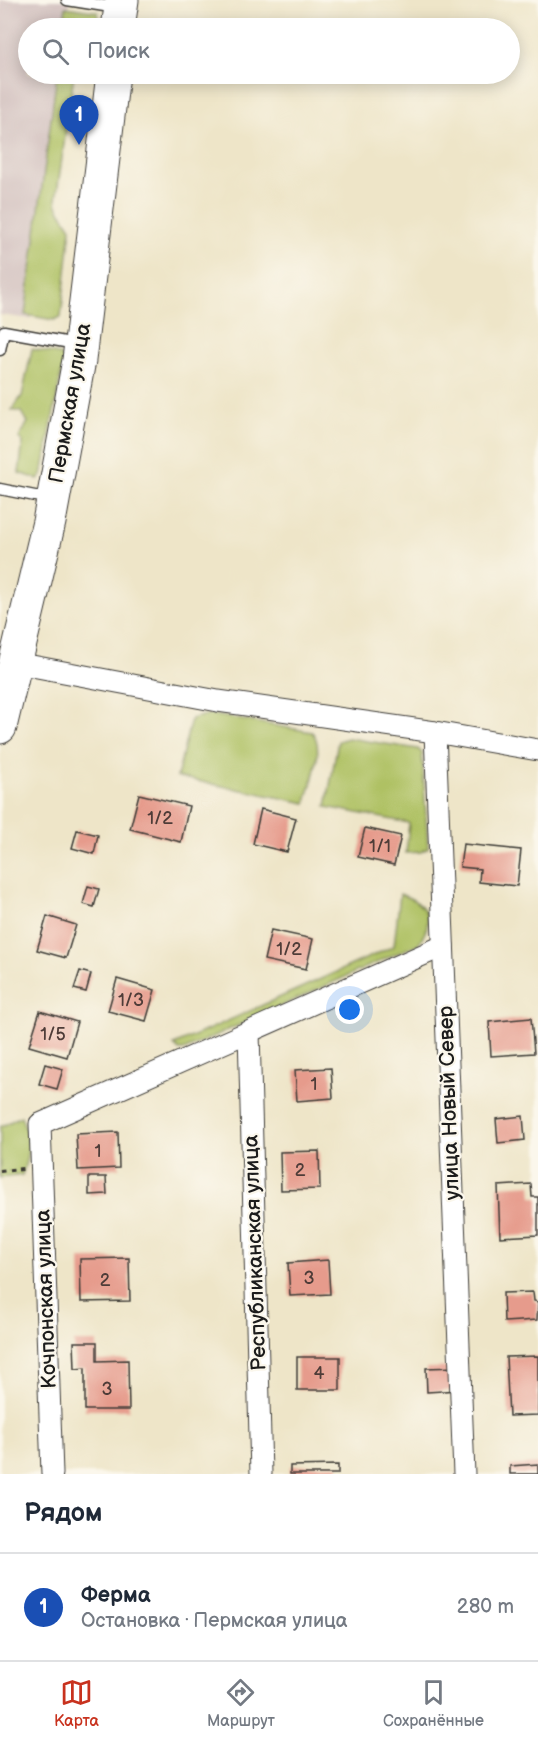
<!DOCTYPE html>
<html lang="ru">
<meta charset="utf-8">
<style>
body{margin:0;font-family:"Balsamiq Sans",sans-serif;background:#f6f6f7;color:#1f2937}
.you{position:absolute;left:350px;top:1010px;width:21px;height:21px;margin:-15px;border:4px solid #fff;border-radius:50%;background:#1a73e8;box-shadow:0 0 0 9px #1a73e833}
.badge{display:grid;place-items:center;width:39px;height:39px;border-radius:50%;background:#c8321e;color:#fff;font-size:20px;font-weight:700}
.pin{position:absolute;translate:-50% -50px;filter:drop-shadow(0 2px 3px #0008)}
.pin::after{content:'';position:absolute;top:32px;width:21px;height:18px;background:inherit;clip-path:polygon(0 0,100% 0,50% 100%)}
.list{margin:0;padding:0;list-style:none}
h2{display:flex;justify-content:space-between;align-items:center;height:78px;margin:0;padding:0 24px;font-size:26px}
h2 small{font-size:20px;font-weight:400;color:#747a83}
.list li{display:grid;grid-template-columns:39px 1fr auto;gap:18px;align-items:center;box-sizing:border-box;height:108px;padding:0 24px;border-top:2px solid #e0e1e3}
.list b{display:block;font-size:22px;white-space:nowrap}
.list p{margin:0;font-size:20px;white-space:nowrap;color:#747a83}
.list em{font-size:20px;font-style:normal;color:#747a83}
.icon{flex:none;width:33px;height:33px;fill:none;stroke:currentColor;stroke-width:2;stroke-linecap:round;stroke-linejoin:round}
.map{position:relative;flex:none;width:538px;height:1474px;overflow:hidden}
.search{position:absolute;background:#fff;box-shadow:0 3px 15px #0003;left:18px;right:18px;top:18px;height:66px;display:flex;align-items:center;gap:15px;box-sizing:border-box;padding:0 21px;border-radius:33px;color:#747a83;font-size:22px}
.sheet{height:186px;background:#fff}
nav{display:flex;justify-content:space-around;align-items:center;box-sizing:border-box;height:84px;border-top:2px solid #e0e1e3;background:#fff;font-size:16px;color:#747a83}
nav a{display:grid;justify-items:center;gap:3px}
nav .on{color:#c8321e}
.map>svg:first-child{display:block}
</style>
<div class="map">
<svg width="538" height="1474" viewBox="0 0 538 1474">
<rect width="100%" height="100%" fill="#fbf7ec"/>
<filter id="ink" filterUnits="userSpaceOnUse"><feTurbulence type="fractalNoise" baseFrequency=".0167" numOctaves="2"/><feDisplacementMap in="SourceGraphic" scale="12" xChannelSelector="R" yChannelSelector="G"/><feConvolveMatrix kernelMatrix="1 2 1 2 8 2 1 2 1" color-interpolation-filters="sRGB"/></filter>
<filter id="wash" filterUnits="userSpaceOnUse"><feTurbulence type="fractalNoise" baseFrequency=".008" numOctaves="4" result="noise"/><feDisplacementMap in="SourceGraphic" scale="24" xChannelSelector="R" yChannelSelector="G"/><feGaussianBlur stdDeviation="1.35" result="paint"/><feColorMatrix in="noise" values="0 0 0 0 0 0 0 0 0 0 0 0 0 0 0 0 0 1.4 0 .05"/><feComposite in="paint" operator="in"/></filter>
<g filter="url(#wash)">
<rect width="100%" height="100%" fill="#eee5c8"/>
<path fill="#d1bfbe" d="M0,0H70L67,28H28V74H61L31,319L0,315Z"/>
<g fill="#afc164" stroke="#666e40" stroke-width="1.5">
<path d="M66,7L98,12V28H63Z"/>
<path d="M57,74H74L56,200L57,206L71,228L61,317L54,320L25,315Z"/>
<path d="M32,349L58,354L64,359L42,475L38,479L19,473L23,442L19,438L28,422L21,412L12,410L22,396Z"/>
<path d="M209,714L312,732C326,747 310,784 306,803L177,777L191,719Z"/>
<path d="M348,738L418,749L422,753L428,848L421,852L406,853L409,823L326,807L338,741Z"/>
<path d="M400,894C426,903 437,919 418,944L184,1050H179L174,1045L394,946Z"/>
<path d="M21,1116C30,1138 30,1153 22,1175L0,1178V1127Z"/>
</g>
<g id="blocks">
<g fill="#e69b8c">
<path d="M139,794L189,806L181,842L130,829Z"/>
<path d="M261,809L296,818L287,852L253,844Z"/>
<path d="M365,828L401,836L394,865L358,857Z"/>
<path d="M77,830L98,835L94,854L72,848Z"/>
<path d="M463,844L521,850L517,886L479,882L480,869L460,867Z"/>
<path d="M88,886L99,889L94,907L83,904Z"/>
<path d="M47,916L76,925L66,958L37,950Z"/>
<path d="M271,930L313,939L306,969L264,960Z"/>
<path d="M80,971L91,974L86,992L74,989Z"/>
<path d="M117,979L155,990L146,1021L108,1011Z"/>
<path d="M40,1011L77,1022L67,1057L29,1046Z"/>
<path d="M531,1018L534,1053L491,1056L489,1022Z"/>
<path d="M45,1064L63,1069L57,1089L39,1084Z"/>
<path d="M331,1068L333,1098L297,1101L295,1070Z"/>
<path d="M523,1116L525,1140L498,1143L496,1119Z"/>
<path d="M118,1132L119,1168L78,1170L76,1134Z"/>
<path d="M319,1151L320,1189L281,1190L280,1152Z"/>
<path d="M89,1177H106L107,1194L89,1195Z"/>
<path d="M531,1184L532,1197H538V1235L500,1237L498,1186Z"/>
<path d="M129,1258L130,1301L81,1302L80,1259Z"/>
<path d="M328,1260L330,1294L290,1296L288,1263Z"/>
<path d="M533,1292L534,1301L538,1302L537,1320L504,1322L503,1293Z"/>
<path d="M74,1342H97V1361L128,1360L129,1410H85V1368L75,1369Z"/>
<path d="M538,1356V1415L509,1416L506,1357Z"/>
<rect x="297" y="1357" width="43" height="33"/>
<path d="M458,1367L459,1390L427,1392L426,1368Z"/>
<path d="M538,1464V1474H510V1466Z"/>
<path d="M338,1465V1474H290V1466Z"/>
</g>
</g>
</g>
<g filter="url(#ink)">
<use href="#blocks" fill-opacity="0" stroke="#3c3a36" stroke-width="1.5"/>
<g fill="none" stroke-linecap="round" stroke-linejoin="round">
<defs>
<g id="service">
<path d="M67,0L117,8"/>
<path d="M0,350L4,331L76,344"/>
<path d="M0,489L50,499"/>
</g>
<g id="minor">
<path d="M16,663L218,701L435,732L538,750"/>
<path d="M435,732L464,1474"/>
<path d="M249,1032L261,1474"/>
<path d="M52,1474L40,1124L443,946"/>
</g>
<g id="primary">
<path d="M118,28L122,0"/>
<path d="M0,727L49,522L79,360L113,74"/>
</g>
</defs>
<use href="#service" stroke="#3c3a36" stroke-width="13"/>
<use href="#minor" stroke="#3c3a36" stroke-width="23"/>
<use href="#primary" stroke="#3c3a36" stroke-width="35"/>
<path stroke="#3c3a36" stroke-width="4" stroke-dasharray="4.5 4.5" stroke-linecap="butt" d="M0,1171L23,1169"/>
<use href="#service" stroke="#fff" stroke-width="10"/>
<use href="#minor" stroke="#fff" stroke-width="21"/>
<use href="#primary" stroke="#fff" stroke-width="33"/>
</g>
</g>
<g text-anchor="middle" dominant-baseline="central" stroke-width="4.5" stroke-linejoin="round" paint-order="stroke">
<g font-size="18" fill="#4e3c38">
<text x="160" y="818">1/2</text>
<text x="380" y="846">1/1</text>
<text x="289" y="949">1/2</text>
<text x="131" y="1000">1/3</text>
<text x="53" y="1034">1/5</text>
<text x="314" y="1084">1</text>
<text x="98" y="1151">1</text>
<text x="300" y="1170">2</text>
<text x="309" y="1278">3</text>
<text x="105" y="1280">2</text>
<text x="319" y="1373">4</text>
<text x="107" y="1389">3</text>
</g>
<g font-size="21" fill="#1c1c1c" stroke="#fbf7ec">
<text transform="translate(70 403) rotate(-80)">Пермская улица</text>
<text transform="translate(449 1103) rotate(-92)">улица Новый Север</text>
<text transform="translate(255 1253) rotate(-92)">Республиканская улица</text>
<text transform="translate(46 1299) rotate(-92)">Кочпонская улица</text>
</g>
</g>
</svg>
<div class="you"></div>
<div class="pin badge" style="left:79px;top:145px;background:#1a4fb4">1</div>
<div class="search"><svg class="icon" aria-label="search" viewBox="0 0 24 24"><circle cx="10" cy="10" r="6"/><path d="M15 15l6 6"/></svg>Поиск</div>
</div>
<section class="sheet">
<h2>Рядом<small></small></h2>
<ul class="list">
<li><span class="badge" style="background:#1a4fb4">1</span><div><b>Ферма</b><p>Остановка · Пермская улица</p></div><em>280 m</em></li>
</ul>
</section>
<nav>
<a class="on"><svg class="icon" aria-label="map" viewBox="0 0 24 24"><path d="M3 6l6-2 6 2 6-2v14l-6 2-6-2-6 2zM9 4v14M15 6v14"/></svg>Карта</a>
<a><svg class="icon" aria-label="directions" viewBox="0 0 24 24"><path d="M12 3l9 9-9 9-9-9zM9 14v-3h6M13 9l2 2-2 2"/></svg>Маршрут</a>
<a><svg class="icon" aria-label="saved" viewBox="0 0 24 24"><path d="M7 4h10v16l-5-4-5 4z"/></svg>Сохранённые</a>
</nav>
